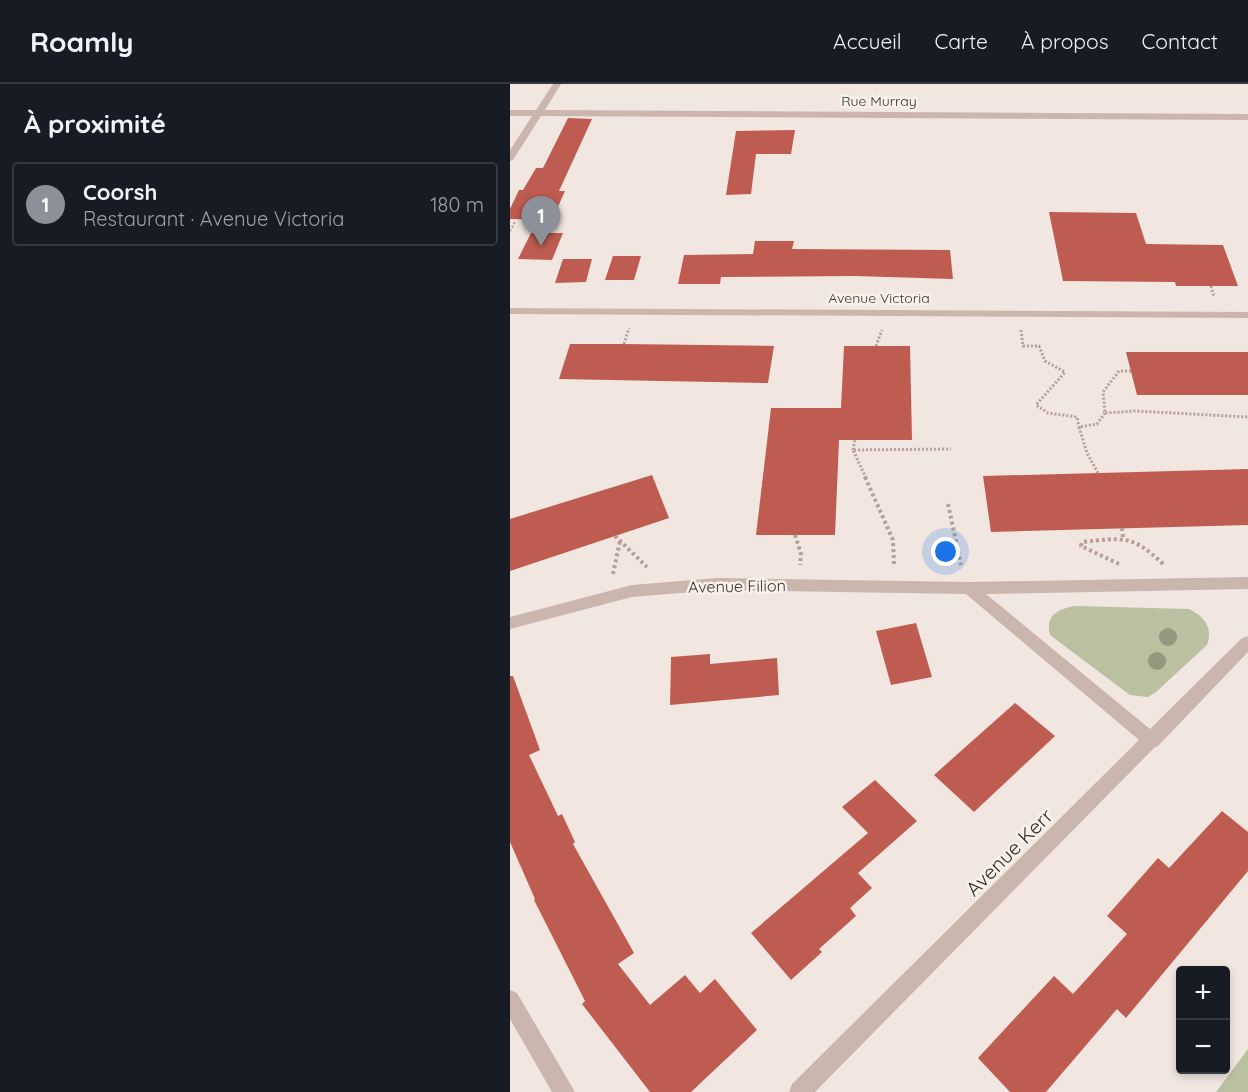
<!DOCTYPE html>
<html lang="fr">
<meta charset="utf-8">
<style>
body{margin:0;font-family:Quicksand,sans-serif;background:#242831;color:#f1f3f6}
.controls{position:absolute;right:18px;bottom:18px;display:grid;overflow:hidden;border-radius:6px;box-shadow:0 3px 9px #0003}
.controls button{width:54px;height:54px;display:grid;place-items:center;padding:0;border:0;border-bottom:2px solid #363941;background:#171b24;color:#f1f3f6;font:30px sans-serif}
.you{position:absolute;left:436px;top:468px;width:21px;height:21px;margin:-15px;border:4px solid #fff;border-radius:50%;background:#1a73e8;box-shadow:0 0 0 9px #1a73e833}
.badge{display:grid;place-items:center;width:39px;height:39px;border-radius:50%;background:#8c9099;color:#fff;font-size:20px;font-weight:700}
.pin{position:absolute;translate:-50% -50px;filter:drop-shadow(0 2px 3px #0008)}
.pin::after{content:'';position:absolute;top:32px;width:21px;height:18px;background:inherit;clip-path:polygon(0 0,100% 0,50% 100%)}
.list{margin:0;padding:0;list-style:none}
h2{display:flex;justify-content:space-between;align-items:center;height:78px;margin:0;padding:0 24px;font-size:26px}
h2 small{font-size:20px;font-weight:400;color:#9ea1a6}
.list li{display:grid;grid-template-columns:39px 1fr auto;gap:18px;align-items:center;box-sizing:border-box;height:84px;margin:0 12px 12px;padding:0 12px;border:2px solid #363941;border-radius:6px}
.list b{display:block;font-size:22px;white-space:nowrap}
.list p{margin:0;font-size:20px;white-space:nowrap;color:#9ea1a6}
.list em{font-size:20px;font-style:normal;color:#9ea1a6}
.map{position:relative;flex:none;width:738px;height:1008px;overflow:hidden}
header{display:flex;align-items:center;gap:36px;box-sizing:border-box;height:84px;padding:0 30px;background:#171b24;border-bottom:2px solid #363941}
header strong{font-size:28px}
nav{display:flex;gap:33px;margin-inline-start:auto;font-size:21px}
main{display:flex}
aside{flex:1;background:#171b24}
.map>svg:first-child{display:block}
</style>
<header>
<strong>Roamly</strong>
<nav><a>Accueil</a><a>Carte</a><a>À propos</a><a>Contact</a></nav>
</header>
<main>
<aside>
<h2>À proximité<small></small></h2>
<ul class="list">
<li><span class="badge">1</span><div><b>Coorsh</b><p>Restaurant · Avenue Victoria</p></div><em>180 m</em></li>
</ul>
</aside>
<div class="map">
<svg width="738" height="1008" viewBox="0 0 738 1008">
<rect width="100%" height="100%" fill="#f2e7e0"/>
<g fill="#bac0a0">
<path d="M565,522L679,525C695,533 703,544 697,561L646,608L638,613L620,611L540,551C535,532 547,525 565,522Z"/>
<path d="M738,965V1008H706Z"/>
</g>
<g fill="#bf5c51">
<path d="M58,34L82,35L49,107H55L42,136L0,135V125L9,106H13L26,84H33Z"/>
<path d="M285,46L281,70H246L241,110L216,111L226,47Z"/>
<path d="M539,128L626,129L636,160L713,161L728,202H666L665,198L553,197Z"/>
<path d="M21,149H53L42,176L8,175Z"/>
<path d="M245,157H284L282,165L440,166L443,195L345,192L211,193L210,200H168L174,171L243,170Z"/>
<path d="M103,172H131L124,196H95Z"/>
<path d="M53,175H82L76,198L45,199Z"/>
<path d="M60,260H114L264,262L258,299L49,295Z"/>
<path d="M334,262H400L402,356H329L325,451H246L261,324H331Z"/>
<path d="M616,268H738V311H627Z"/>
<path d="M738,385V441L481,448L473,392Z"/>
<path d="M142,391L159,434L0,487V435Z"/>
<path d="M406,539L422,593L381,601L366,547Z"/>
<path d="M200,570V580L267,574L269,611L160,621L161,573Z"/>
<path d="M0,592H3L30,666L19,671L48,732L52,730L65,758L63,760L124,869L108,880L140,921L175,891L190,909L205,895L247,946L181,1008H140L72,920L75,917L24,816L25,815L0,758Z"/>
<path d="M505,619L545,652L464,728L424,691Z"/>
<path d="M365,696L407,737L348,789L362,804L340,824L346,832L309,865L312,868L281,896L241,849L358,749L332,723Z"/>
<path d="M712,727L738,748V787L616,934L607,925L536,1008H500L468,974L544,892L563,910L617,850L597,832L648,774L659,784Z"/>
</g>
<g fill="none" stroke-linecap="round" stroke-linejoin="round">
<path stroke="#b59f96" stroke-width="2" stroke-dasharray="2 2" stroke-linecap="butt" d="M0,147L5,138"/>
<g stroke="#b59f96" stroke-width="3" stroke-dasharray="2 2" stroke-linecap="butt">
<path d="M701,202L704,213"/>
<path d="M511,246L513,262H529L535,277L555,288L526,321L538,329L567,333L569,343"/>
<path d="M114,260L119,244"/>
<path d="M366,262L372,246"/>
<path d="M621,287H609L593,308L595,329L625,327L738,333"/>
<path d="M343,366L345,356"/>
<path d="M588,389L577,369L569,343L587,340L595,329"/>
<path d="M356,394L343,366L441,365"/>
</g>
<g stroke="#b59f96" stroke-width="4" stroke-dasharray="3 3" stroke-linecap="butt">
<path d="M355,393L383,456L384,481"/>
<path d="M438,420L451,481"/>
<path d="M612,444L613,454"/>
<path d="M285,451L291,470L290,481"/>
<path d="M105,452L137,483"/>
<path d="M609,480L571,462L572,458C613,454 622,450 653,480"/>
<path d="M103,490L110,457"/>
</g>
<g fill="#cab6ac" fill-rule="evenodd">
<path d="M43,0H51L35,26L738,30V36L31,32L3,76L0,77V66L22,32H0V26H26Z"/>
<path d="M0,224L738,228V234L0,230Z"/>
<path d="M738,493V505L476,510L640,645L732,554L738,552V568L648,662L644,664L305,1008H279L282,1000L629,656L456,510L207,506L122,513L0,545V533L122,501L207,494L459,498Z"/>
<path d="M0,906L7,909L65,1008H42L0,935Z"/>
</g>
</g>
<g fill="#97977f">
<circle cx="658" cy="553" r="9"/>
<circle cx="647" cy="577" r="9"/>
</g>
<g text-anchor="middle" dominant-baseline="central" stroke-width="5" stroke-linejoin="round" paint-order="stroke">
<g font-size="14" fill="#382d2b" stroke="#f9f2ec">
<text x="369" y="17">Rue Murray</text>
<text x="369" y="214">Avenue Victoria</text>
</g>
<g font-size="16" fill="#382d2b" stroke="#f9f2ec">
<text transform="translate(227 502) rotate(-1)">Avenue Filion</text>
</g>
<g font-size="20" fill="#382d2b" stroke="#f9f2ec">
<text transform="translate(499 768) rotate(-45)">Avenue Kerr</text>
</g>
</g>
</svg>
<div class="controls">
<button>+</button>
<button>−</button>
</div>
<div class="you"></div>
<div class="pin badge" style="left:31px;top:162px">1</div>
</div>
</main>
